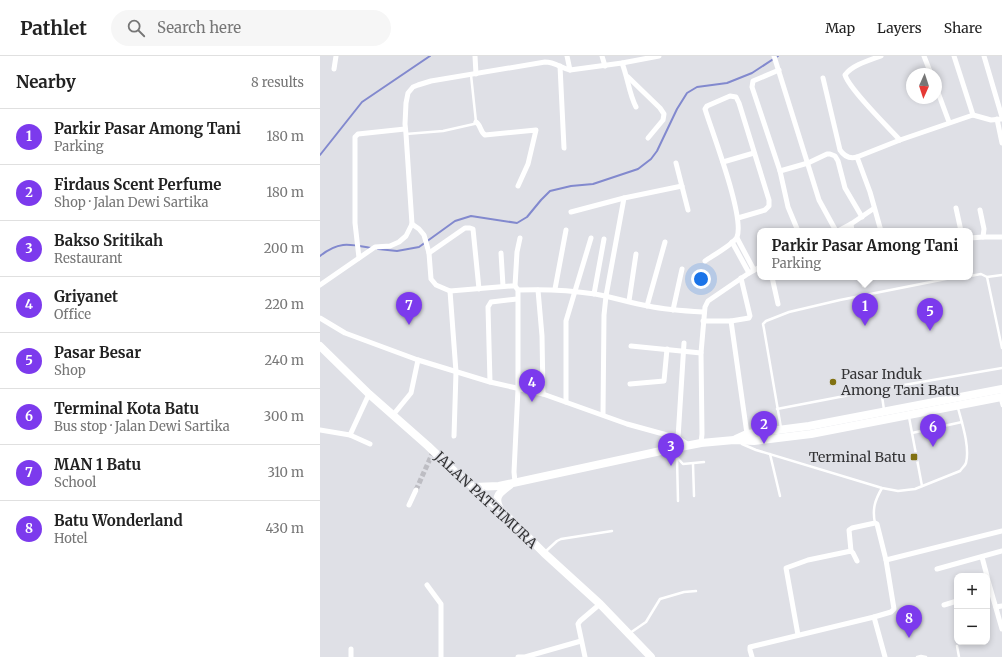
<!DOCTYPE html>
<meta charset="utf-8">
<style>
body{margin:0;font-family:Merriweather,serif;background:#f6f6f6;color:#222}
.controls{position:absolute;right:12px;bottom:12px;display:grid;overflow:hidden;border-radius:8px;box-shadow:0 2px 6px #0003}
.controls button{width:36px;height:36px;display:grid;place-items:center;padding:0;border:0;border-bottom:1px solid #e0e0e0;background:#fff;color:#222;font:20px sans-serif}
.compass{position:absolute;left:586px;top:12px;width:36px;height:36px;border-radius:50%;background:#fff;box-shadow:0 2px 6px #0003;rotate:183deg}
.you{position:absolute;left:381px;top:223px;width:14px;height:14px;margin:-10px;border:3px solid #fff;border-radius:50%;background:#1a73e8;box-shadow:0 0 0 6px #1a73e833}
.badge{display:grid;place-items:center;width:26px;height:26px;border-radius:50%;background:#7c3aed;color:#fff;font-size:13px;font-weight:700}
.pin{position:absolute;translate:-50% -33px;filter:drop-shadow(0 1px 2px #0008)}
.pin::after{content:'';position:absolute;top:21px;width:14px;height:12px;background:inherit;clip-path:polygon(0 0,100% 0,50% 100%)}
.popup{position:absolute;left:437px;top:172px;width:216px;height:52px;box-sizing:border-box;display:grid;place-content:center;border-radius:8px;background:#fff;filter:drop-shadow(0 1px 3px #0005);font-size:13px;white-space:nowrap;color:#767676}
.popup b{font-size:15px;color:#222}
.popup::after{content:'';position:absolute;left:50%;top:100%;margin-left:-8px;border:8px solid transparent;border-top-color:#fff}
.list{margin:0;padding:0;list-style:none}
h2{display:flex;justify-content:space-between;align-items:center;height:52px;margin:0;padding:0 16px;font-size:17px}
h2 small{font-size:13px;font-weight:400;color:#767676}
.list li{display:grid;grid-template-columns:26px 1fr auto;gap:12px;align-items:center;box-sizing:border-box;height:56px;padding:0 16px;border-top:1px solid #e0e0e0}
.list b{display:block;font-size:15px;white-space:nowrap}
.list p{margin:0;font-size:13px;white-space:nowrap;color:#767676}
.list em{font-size:13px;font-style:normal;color:#767676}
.icon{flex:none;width:22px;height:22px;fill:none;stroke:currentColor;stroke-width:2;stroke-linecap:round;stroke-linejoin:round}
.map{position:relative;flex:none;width:682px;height:601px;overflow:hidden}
header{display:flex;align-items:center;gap:24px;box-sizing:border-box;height:56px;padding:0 20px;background:#fff;border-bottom:1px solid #e0e0e0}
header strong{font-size:19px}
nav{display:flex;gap:22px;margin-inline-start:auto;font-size:14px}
.search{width:280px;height:36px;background:#f6f6f6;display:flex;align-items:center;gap:10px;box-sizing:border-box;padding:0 14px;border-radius:22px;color:#767676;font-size:15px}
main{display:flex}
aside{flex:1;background:#fff}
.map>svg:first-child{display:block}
</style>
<header>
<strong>Pathlet</strong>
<div class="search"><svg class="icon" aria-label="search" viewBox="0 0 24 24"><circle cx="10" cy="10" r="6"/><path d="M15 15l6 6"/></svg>Search here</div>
<nav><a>Map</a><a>Layers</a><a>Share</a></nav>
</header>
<main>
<aside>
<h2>Nearby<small>8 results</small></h2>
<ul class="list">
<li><span class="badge">1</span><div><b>Parkir Pasar Among Tani</b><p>Parking</p></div><em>180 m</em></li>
<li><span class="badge">2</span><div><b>Firdaus Scent Perfume</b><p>Shop · Jalan Dewi Sartika</p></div><em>180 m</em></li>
<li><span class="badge">3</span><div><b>Bakso Sritikah</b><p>Restaurant</p></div><em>200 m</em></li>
<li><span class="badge">4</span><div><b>Griyanet</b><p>Office</p></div><em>220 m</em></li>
<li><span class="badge">5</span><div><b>Pasar Besar</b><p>Shop</p></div><em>240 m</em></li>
<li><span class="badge">6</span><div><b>Terminal Kota Batu</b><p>Bus stop · Jalan Dewi Sartika</p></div><em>300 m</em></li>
<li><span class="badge">7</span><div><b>MAN 1 Batu</b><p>School</p></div><em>310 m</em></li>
<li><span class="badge">8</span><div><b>Batu Wonderland</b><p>Hotel</p></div><em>430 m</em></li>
</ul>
</aside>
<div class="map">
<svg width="682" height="601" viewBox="0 0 682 601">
<rect width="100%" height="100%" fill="#dfe0e6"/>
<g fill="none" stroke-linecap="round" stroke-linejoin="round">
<g stroke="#8289ce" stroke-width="2">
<path d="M0,99L42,46L110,0"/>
<path d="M58,193L77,195L99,191L135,165L151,160L197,167L207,161L221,144L230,135L251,130L273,128L318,113L331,103L337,95L357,53L367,37L377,31L407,27L432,17L458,0"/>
<path d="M0,200C19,185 29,188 51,192"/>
</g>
<path stroke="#bdbdc3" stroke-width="5" stroke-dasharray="5 2.5" stroke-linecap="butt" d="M96,434L113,396"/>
<g stroke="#fff" stroke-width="2.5">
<path d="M86,78L123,75L154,68L156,66L151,19"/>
<path d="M650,220L661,218L667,221L682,292"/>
<path d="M667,221L682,219"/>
<path d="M561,333L564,354"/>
<path d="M680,343L682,350"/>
<path d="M457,353L561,333L682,312"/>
<path d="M589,361L602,430"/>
<path d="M461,372L444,273L443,268L446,265L469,256L520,244L636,221"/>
<path d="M592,377L642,366"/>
<path d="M422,388L436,394L562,432L578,435L595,433L640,415C642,412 645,410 646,407C650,391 642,367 638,352"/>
<path d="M351,395L363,408L384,406"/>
<path d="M450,398L460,440"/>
<path d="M357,402L358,445"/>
<path d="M373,408L374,440"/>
<path d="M555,467C552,453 555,444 562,432"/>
<path d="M226,495L237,485L241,483L292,475"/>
<path d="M310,577L326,566L340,543L364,536L376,535"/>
<path d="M637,590L639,601"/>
<path d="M597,601L601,600L606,601"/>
</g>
<g stroke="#fff" stroke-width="5">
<path d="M155,0L156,18"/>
<path d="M247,0L250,14"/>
<path d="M282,0L285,10"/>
<path d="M454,0L499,144L516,175"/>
<path d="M561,0C550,4 532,9 525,19C530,34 567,70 580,84"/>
<path d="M604,0L611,18"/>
<path d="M634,0L653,59"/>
<path d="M664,0L682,61"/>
<path d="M302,7C308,22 309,38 316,51"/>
<path d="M240,10L244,92"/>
<path d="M14,13L16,0"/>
<path d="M459,14L433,25L432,31L460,115L468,151L478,175"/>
<path d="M308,21L340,52L344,58L343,64L328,82"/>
<path d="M503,22L520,94C524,100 530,103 537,101"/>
<path d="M616,31L629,66"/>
<path d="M677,63L682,87"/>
<path d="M156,66C161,69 160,76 165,79L216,74L208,108L198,130"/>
<path d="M403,106L434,97"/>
<path d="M356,107L368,154"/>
<path d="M460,115L488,107L507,98H510L515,100L518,105L525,132L542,161"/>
<path d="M636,152L641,175"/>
<path d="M660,154L664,173L663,181"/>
<path d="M251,156L304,142L362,130"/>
<path d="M92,168L99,173L104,179L109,197L111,223L116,229L130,235L191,230H195L198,234V333L194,416L195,426"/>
<path d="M531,168L532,175"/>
<path d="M518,175L531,168L553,153"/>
<path d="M561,175L550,136L537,101L580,84L653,59L671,64L682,63"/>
<path d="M417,182L434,214"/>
<path d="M650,182L663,181H682"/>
<path d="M412,186L429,217"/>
<path d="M109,197L145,172H150L153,173L159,233"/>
<path d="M181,197L183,230"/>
<path d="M39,202L35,167V81L38,78L85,73"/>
<path d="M385,205C392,200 414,188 417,181C425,161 392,76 385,53L387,50L410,40L416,41L419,47L449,144V150L445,154L418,162"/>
<path d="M452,221L458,248"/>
<path d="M543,221L544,229"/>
<path d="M0,229L55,191L70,190L79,186L86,180L92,168L86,78L85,68L86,47L88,37L93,31L98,29L111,25L225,6C235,6 241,12 250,14L302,7L339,0"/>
<path d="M195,230L197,196L200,182"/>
<path d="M235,233L246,174"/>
<path d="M198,234C224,233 249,234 275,238C293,241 310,247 328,250C347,254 365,255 383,256"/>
<path d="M218,234L222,280L223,338"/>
<path d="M130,235L136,316L134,380"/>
<path d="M274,238L284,183"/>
<path d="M309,245L316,198"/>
<path d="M327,250L345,186"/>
<path d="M353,254L362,213"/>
<path d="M0,262L25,277L98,304L170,326L223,338L307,368L358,382L369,389"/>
<path d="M383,265H411L429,262L430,260L421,222"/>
<path d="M411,265L427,378"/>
<path d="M311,290L381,297"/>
<path d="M170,326L168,251L171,246L197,243"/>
<path d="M310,328L344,325L347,293"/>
<path d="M246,346V265L271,182"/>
<path d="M283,358L284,259L286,240L304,142"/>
<path d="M73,359L91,337L98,304"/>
<path d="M0,374L30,379L50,388"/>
<path d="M30,379L49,338"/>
<path d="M358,382L364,287"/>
<path d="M381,387L382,378L381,297L385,251L388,245L429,217L440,211"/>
<path d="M89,449L96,434"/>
<path d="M662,501L667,520"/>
<path d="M566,504L682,475"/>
<path d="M617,513L682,495"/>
<path d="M667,521L682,573"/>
<path d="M107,529L121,548V601"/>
<path d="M624,549L637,545"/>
<path d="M676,551L682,550"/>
<path d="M554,561L565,601"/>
<path d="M478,579L466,512L488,504L531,495L533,497L537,505"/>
<path d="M31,601V593"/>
<path d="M198,601H205L261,585"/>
<path d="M265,601L258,568L260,565L280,548"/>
<path d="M432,601L430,594V591L554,561L571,556L574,553L566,504L557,468L555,467L532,472L529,474L531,495"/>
</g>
<g stroke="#fff" stroke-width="8">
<path d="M0,290L49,338L108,390L134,415L182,455L224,497L280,548L331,601"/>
<path d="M416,383L427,378L489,370L682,333"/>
<path d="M153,431L179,430L350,393L381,387L414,384L434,385L491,378L682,341"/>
<path d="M180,453C173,441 180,436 190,429"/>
</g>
</g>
<g fill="#817111" stroke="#dfe0e6" stroke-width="1.5">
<circle cx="513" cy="326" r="4"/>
<rect x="590" y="397" width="8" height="8" rx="2"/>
</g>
<g text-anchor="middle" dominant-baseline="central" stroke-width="3" stroke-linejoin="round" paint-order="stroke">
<g font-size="14" fill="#333335" stroke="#dfe0e6" text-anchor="start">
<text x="521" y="318">Pasar Induk<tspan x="521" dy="16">Among Tani Batu</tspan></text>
<text x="586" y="401" text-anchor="end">Terminal Batu</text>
</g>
<g font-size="14" fill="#333335" stroke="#dfe0e6">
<text transform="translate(166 444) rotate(43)">JALAN PATTIMURA</text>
</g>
</g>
</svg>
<div class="controls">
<button>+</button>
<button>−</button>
</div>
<svg class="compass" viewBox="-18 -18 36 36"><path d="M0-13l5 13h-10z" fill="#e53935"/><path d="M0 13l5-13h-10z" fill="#767676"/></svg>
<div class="you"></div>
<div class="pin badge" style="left:545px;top:270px">1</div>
<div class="popup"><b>Parkir Pasar Among Tani</b>Parking</div>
<div class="pin badge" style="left:444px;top:388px">2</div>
<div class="pin badge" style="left:351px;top:410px">3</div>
<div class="pin badge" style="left:212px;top:346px">4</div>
<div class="pin badge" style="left:610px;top:275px">5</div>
<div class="pin badge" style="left:613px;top:391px">6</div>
<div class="pin badge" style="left:89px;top:269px">7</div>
<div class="pin badge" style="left:589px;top:582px">8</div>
</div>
</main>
